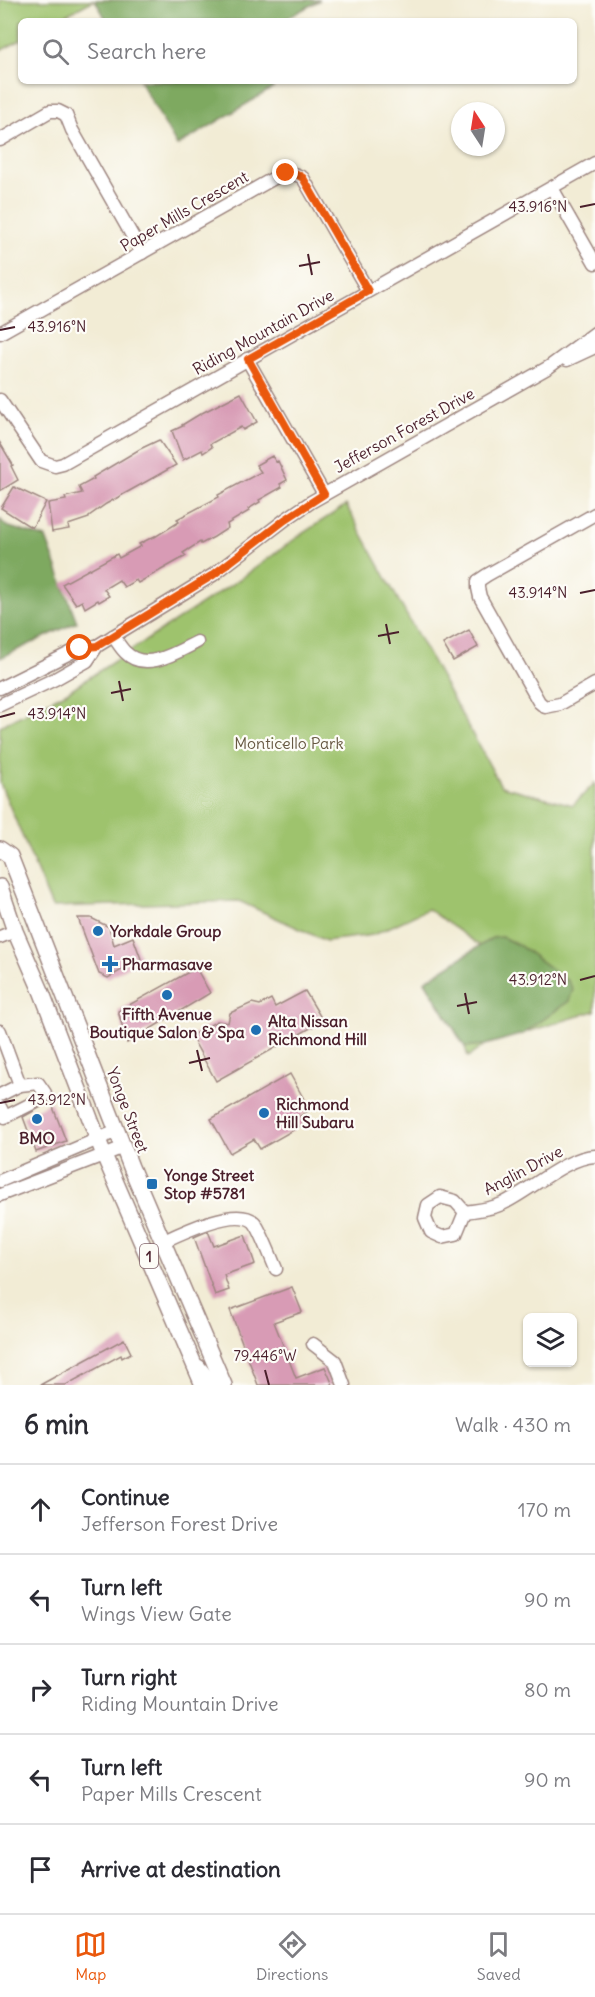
<!DOCTYPE html>
<meta charset="utf-8">
<style>
body{margin:0;font-family:Delius,sans-serif;background:#f7f7f7;color:#2b2b33}
.controls{position:absolute;right:18px;bottom:18px;display:grid;overflow:hidden;border-radius:9px;box-shadow:0 2px 4px #0004}
.controls button{width:54px;height:54px;display:grid;place-items:center;padding:0;border:0;border-bottom:2px solid #e1e1e2;background:#fff;color:#2b2b33;font:30px sans-serif}
.compass{position:absolute;left:451px;top:102px;width:54px;height:54px;border-radius:50%;background:#fff;box-shadow:0 2px 4px #0004;rotate:348deg}
.stop{position:absolute;width:18px;height:18px;margin:-14px;border:4px solid #ea580c;border-radius:50%;background:#fff}
.stop.end{background:#ea580c;border-color:#fff;box-shadow:0 2px 6px #0008}
.list{margin:0;padding:0;list-style:none}
h2{display:flex;justify-content:space-between;align-items:center;height:78px;margin:0;padding:0 24px;font-size:26px}
h2 small{font-size:20px;font-weight:400;color:#7c7c81}
.list li{display:grid;grid-template-columns:39px 1fr auto;gap:18px;align-items:center;box-sizing:border-box;height:90px;padding:0 24px;border-top:2px solid #e1e1e2}
.list b{display:block;font-size:22px;white-space:nowrap}
.list p{margin:0;font-size:20px;white-space:nowrap;color:#7c7c81}
.list em{font-size:20px;font-style:normal;color:#7c7c81}
.icon{flex:none;width:33px;height:33px;fill:none;stroke:currentColor;stroke-width:2;stroke-linecap:round;stroke-linejoin:round}
.map{position:relative;flex:none;width:595px;height:1385px;overflow:hidden}
.search{position:absolute;background:#fff;box-shadow:0 2px 4px #0004;left:18px;right:18px;top:18px;height:66px;display:flex;align-items:center;gap:15px;box-sizing:border-box;padding:0 21px;border-radius:9px;color:#7c7c81;font-size:22px}
.sheet{height:528px;background:#fff}
nav{display:flex;justify-content:space-around;align-items:center;box-sizing:border-box;height:84px;border-top:2px solid #e1e1e2;background:#fff;font-size:16px;color:#7c7c81}
nav a{display:grid;justify-items:center;gap:3px}
nav .on{color:#ea580c}
.map>svg:first-child{display:block}
</style>
<div class="map">
<svg width="595" height="1385" viewBox="0 0 595 1385">
<rect width="100%" height="100%" fill="#fdfcf7"/>
<filter id="ink" filterUnits="userSpaceOnUse"><feTurbulence type="fractalNoise" baseFrequency=".0167" numOctaves="2"/><feDisplacementMap in="SourceGraphic" scale="12" xChannelSelector="R" yChannelSelector="G"/><feConvolveMatrix kernelMatrix="1 2 1 2 8 2 1 2 1" color-interpolation-filters="sRGB"/></filter>
<filter id="wash" filterUnits="userSpaceOnUse"><feTurbulence type="fractalNoise" baseFrequency=".008" numOctaves="4" result="noise"/><feDisplacementMap in="SourceGraphic" scale="24" xChannelSelector="R" yChannelSelector="G"/><feGaussianBlur stdDeviation="1.35" result="paint"/><feColorMatrix in="noise" values="0 0 0 0 0 0 0 0 0 0 0 0 0 0 0 0 0 1.4 0 .05"/><feComposite in="paint" operator="in"/></filter>
<g filter="url(#wash)">
<rect width="100%" height="100%" fill="#f2ecd5"/>
<g fill="#9ec36d" stroke="#74714c" stroke-width="1.5">
<path d="M0,0H94L55,21H21V40L0,51Z"/>
<path d="M346,505L501,786L573,805L595,783V1011L485,1045L468,1057L465,1047L425,981L480,946L428,909L373,935L326,941L239,901L52,907L0,783V726L67,692L243,577L303,533Z"/>
</g>
<g fill="#7ea960" stroke="#646446" stroke-width="1.5">
<path d="M95,0H320L282,21H107Z"/>
<path d="M140,81H270L273,88L177,146Z"/>
<path d="M0,519L6,526L46,538L77,622L0,658Z"/>
<path d="M502,937L520,946L568,981L573,989L569,1001L523,1034L485,1045L465,1047L425,981L492,938Z"/>
</g>
<g id="blocks">
<g fill="#d89bb5">
<path d="M241,393L257,422L243,430L241,427L210,444L212,447L203,453L202,450L183,460L172,431L183,426L182,425L200,414Z"/>
<path d="M159,440L176,465L106,504L89,516V518L68,525L69,529L52,532L48,503L66,500L65,497L82,493L79,487L94,479L93,477L140,449Z"/>
<path d="M0,443L13,465L11,466L18,480L0,491Z"/>
<path d="M272,456L276,462L278,461L287,480L280,484L282,487L259,500L260,502L248,509L249,511L227,524L228,528L214,537L201,544L200,542L183,553L186,556L138,583L136,580L124,587L119,580L104,589L109,596L99,602L98,600L85,608L82,601L76,604L62,584L117,554L119,558L141,546L139,544L155,536V537L179,522L177,519L219,497L218,495L261,472L256,465Z"/>
<path d="M14,487L46,502L32,528L1,508Z"/>
<path d="M469,630L478,647L453,661L443,644Z"/>
<path d="M78,918H91L109,927L114,945L133,937L141,959L108,978L99,974Z"/>
<path d="M196,968L210,993L127,1043L118,1011Z"/>
<path d="M305,991L323,1021L216,1081L191,1036L217,1021L228,1023L230,1013L252,1003L260,1005L271,999L275,1007Z"/>
<path d="M290,1074L310,1110L300,1116L304,1124L260,1149L254,1139L230,1153L211,1119Z"/>
<path d="M50,1102H51L66,1141L36,1152L23,1117Z"/>
<path d="M208,1231L214,1246L245,1235L255,1264L224,1275L229,1290L215,1295L194,1237Z"/>
<path d="M292,1287L302,1312L274,1322L296,1378L325,1367L333,1385H258L230,1310Z"/>
<path d="M124,1339L131,1353L122,1358L121,1355L66,1385H40Z"/>
</g>
</g>
</g>
<g filter="url(#ink)">
<use href="#blocks" fill-opacity="0" stroke="#9e8680" stroke-width="1.5"/>
<g fill="none" stroke-linecap="round" stroke-linejoin="round">
<defs>
<g id="minor">
<path d="M0,140L50,111H58L66,115L72,130L142,253"/>
<path d="M552,188L595,263"/>
<path d="M0,333L276,177C287,173 293,172 303,178L368,291"/>
<path d="M247,359L324,494"/>
<path d="M567,360L595,347"/>
<path d="M0,400L41,461L55,466L63,464L595,163"/>
<path d="M595,514L487,575L478,581V588L480,597L539,702L545,707L560,704L595,684"/>
<path d="M113,636C117,641 120,647 125,652C145,673 177,652 197,642"/>
<path d="M0,688L80,648L97,646"/>
<path d="M0,705L55,679L87,661L97,646L213,575L286,519L311,502L549,367L595,333"/>
<path d="M0,937L15,931"/>
<path d="M0,1031L20,1085L0,1095"/>
<path d="M0,1107L5,1117L43,1098L45,1093L38,1083L20,1085"/>
<path d="M0,1181L117,1131"/>
<path d="M0,1195L124,1147"/>
<path d="M440,1197L455,1201L465,1212L456,1234L442,1237L431,1232L425,1218L428,1205Z"/>
<path d="M465,1212C478,1210 491,1209 502,1204C530,1191 566,1157 595,1156"/>
<path d="M162,1242C181,1233 236,1206 254,1222C260,1228 272,1260 276,1269"/>
<path d="M313,1344L335,1361L344,1385"/>
<path d="M199,1366L214,1385"/>
</g>
<g id="major">
<path d="M0,849L10,856L131,1167L224,1385"/>
<path d="M0,887L15,931L42,993L104,1155L203,1385"/>
</g>
</defs>
<use href="#minor" stroke="#9e8680" stroke-width="15"/>
<use href="#major" stroke="#9e8680" stroke-width="18"/>
<use href="#minor" stroke="#fff" stroke-width="12"/>
<use href="#major" stroke="#fff" stroke-width="15"/>
</g>
</g>
<g fill="none" stroke-linecap="round" stroke-linejoin="round" filter="url(#ink)">
<path stroke="#ea580c" stroke-width="8" d="M80,648L97,646L213,575L286,519L324,494L248,359L368,291L303,178L295,173H286"/>
</g>
<path fill="none" stroke="#4a1f2b" stroke-width="2" d="M580,207L595,204M308,254L312,275M299,266L320,262M0,330L15,327M580,593L595,590M386,624L390,644M378,636L399,632M119,681L123,701M111,693L131,689M0,717L15,713M580,980L595,976M465,993L469,1014M457,1006L477,1002M197,1050L202,1071M189,1063L210,1058M0,1103L15,1100M265,1370L269,1385"/>
<g fill="#1f6fb2" stroke="#fdfcf7" stroke-width="2">
<circle cx="98" cy="931" r="6"/>
<path d="M107 955h6v6h6v6h-6v6h-6v-6h-6v-6h6z"/>
<circle cx="167" cy="995" r="6"/>
<circle cx="256" cy="1030" r="6"/>
<circle cx="264" cy="1113" r="6"/>
<circle cx="37" cy="1119" r="6"/>
<rect x="146" y="1178" width="12" height="12" rx="3"/>
</g>
<g text-anchor="middle" dominant-baseline="central" stroke-width="4.5" stroke-linejoin="round" paint-order="stroke">
<rect fill="#fdfcf7" stroke="#806168" stroke-width="1.5" x="140" y="1244" width="18" height="24" rx="4.5"/>
<g font-size="15" font-weight="bold" fill="#4a1f2b">
<text x="149" y="1256">1</text>
</g>
<g font-size="16" fill="#4a1f2b" stroke="#fdfcf7">
<text transform="translate(184 211) rotate(-30)">Paper Mills Crescent</text>
<text transform="translate(263 332) rotate(-29)">Riding Mountain Drive</text>
<text transform="translate(404 430) rotate(-29)">Jefferson Forest Drive</text>
<text transform="translate(128 1110) rotate(69)">Yonge Street</text>
<text transform="translate(523 1170) rotate(-28)">Anglin Drive</text>
</g>
<g font-size="16" fill="#675842" stroke="#fdfcf7">
<text x="289" y="743">Monticello Park</text>
</g>
<g font-size="16" font-weight="bold" fill="#4a1f2b" stroke="#fdfcf7" text-anchor="start">
<text x="110" y="931">Yorkdale Group</text>
<text x="122" y="964">Pharmasave</text>
<text x="167" y="1014" text-anchor="middle">Fifth Avenue<tspan x="167" dy="18">Boutique Salon &amp; Spa</tspan></text>
<text x="268" y="1021">Alta Nissan<tspan x="268" dy="18">Richmond Hill</tspan></text>
<text x="276" y="1104">Richmond<tspan x="276" dy="18">Hill Subaru</tspan></text>
<text x="37" y="1138" text-anchor="middle">BMO</text>
<text x="164" y="1175">Yonge Street<tspan x="164" dy="18">Stop #5781</tspan></text>
</g>
</g>
<g font-size="15" text-anchor="middle" fill="#4a1f2b" stroke="#fdfcf7" stroke-width="4.5" stroke-linejoin="round" paint-order="stroke">
<text x="538" y="212">43.916°N</text>
<text x="57" y="332">43.916°N</text>
<text x="538" y="598">43.914°N</text>
<text x="57" y="719">43.914°N</text>
<text x="538" y="985">43.912°N</text>
<text x="57" y="1105">43.912°N</text>
<text x="265" y="1361">79.446°W</text>
</g>
</svg>
<div class="controls">
<button><svg class="icon" aria-label="layers" viewBox="0 0 24 24"><path d="M12 4l9 5-9 5-9-5zM3 14l9 5 9-5"/></svg></button>
</div>
<svg class="compass" viewBox="-18 -18 36 36"><path d="M0-13l5 13h-10z" fill="#e53935"/><path d="M0 13l5-13h-10z" fill="#7c7c81"/></svg>
<div class="stop" style="left:80px;top:648px"></div>
<div class="stop end" style="left:286px;top:173px"></div>
<div class="search"><svg class="icon" aria-label="search" viewBox="0 0 24 24"><circle cx="10" cy="10" r="6"/><path d="M15 15l6 6"/></svg>Search here</div>
</div>
<section class="sheet">
<h2>6 min<small>Walk · 430 m</small></h2>
<ul class="list">
<li><svg class="icon" aria-label="ahead" viewBox="0 0 24 24"><path d="M12 20V5M6 11l6-6 6 6"/></svg><div><b>Continue</b><p>Jefferson Forest Drive</p></div><em>170 m</em></li>
<li><svg class="icon" aria-label="left" viewBox="0 0 24 24"><path d="M17 20v-9H6M10 6l-5 5 5 5"/></svg><div><b>Turn left</b><p>Wings View Gate</p></div><em>90 m</em></li>
<li><svg class="icon" aria-label="right" viewBox="0 0 24 24"><path d="M7 20v-9h11M14 6l5 5-5 5"/></svg><div><b>Turn right</b><p>Riding Mountain Drive</p></div><em>80 m</em></li>
<li><svg class="icon" aria-label="left" viewBox="0 0 24 24"><path d="M17 20v-9H6M10 6l-5 5 5 5"/></svg><div><b>Turn left</b><p>Paper Mills Crescent</p></div><em>90 m</em></li>
<li><svg class="icon" aria-label="arrive" viewBox="0 0 24 24"><path d="M6 21V4h12l-3 4 3 4H6"/></svg><div><b>Arrive at destination</b></div></li>
</ul>
</section>
<nav>
<a class="on"><svg class="icon" aria-label="map" viewBox="0 0 24 24"><path d="M3 6l6-2 6 2 6-2v14l-6 2-6-2-6 2zM9 4v14M15 6v14"/></svg>Map</a>
<a><svg class="icon" aria-label="directions" viewBox="0 0 24 24"><path d="M12 3l9 9-9 9-9-9zM9 14v-3h6M13 9l2 2-2 2"/></svg>Directions</a>
<a><svg class="icon" aria-label="saved" viewBox="0 0 24 24"><path d="M7 4h10v16l-5-4-5 4z"/></svg>Saved</a>
</nav>
